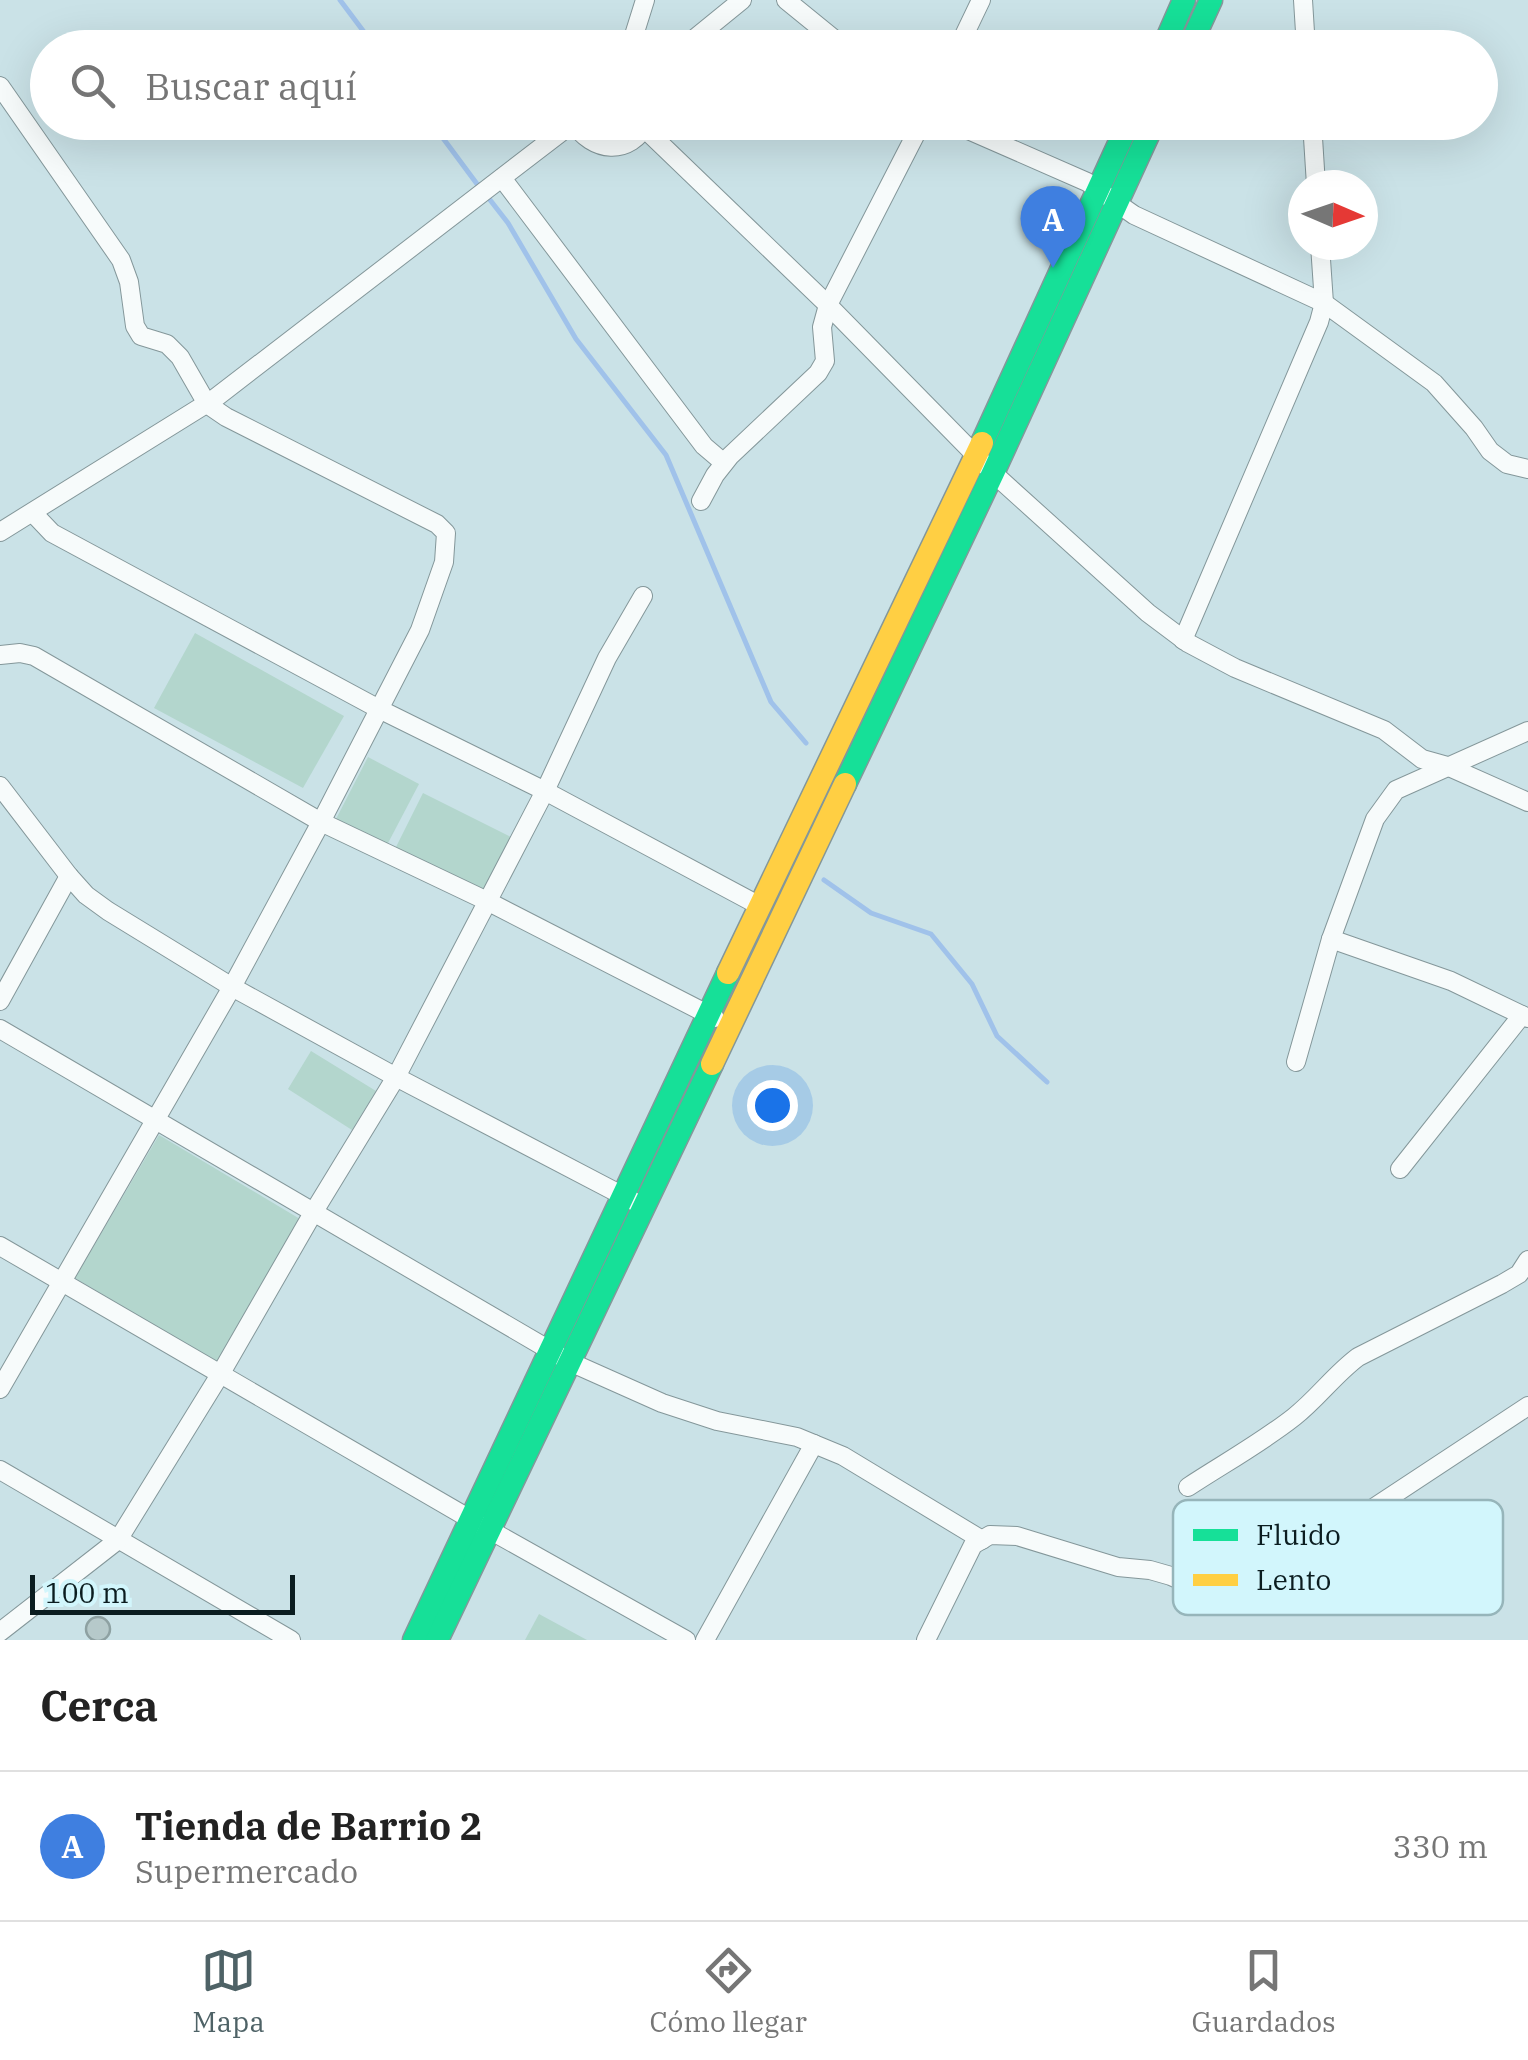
<!DOCTYPE html>
<html lang="es">
<meta charset="utf-8">
<style>
body{margin:0;font-family:"IBM Plex Serif",serif;background:#f6f6f6;color:#222}
.compass{position:absolute;left:1288px;top:170px;width:90px;height:90px;border-radius:50%;background:#fff;box-shadow:0 10px 40px #0002;rotate:92deg}
.scale{position:absolute;left:30px;bottom:25px;width:265px;box-sizing:border-box;padding-left:10px;border:5px solid #0b1d20;border-top:0;font-size:28px;line-height:35px;white-space:nowrap;color:#0b1d20;-webkit-text-stroke:8px #d2f6fc;paint-order:stroke}
.you{position:absolute;left:772px;top:1105px;width:35px;height:35px;margin:-25px;border:8px solid #fff;border-radius:50%;background:#1a73e8;box-shadow:0 0 0 15px #1a73e833}
.badge{display:grid;place-items:center;width:65px;height:65px;border-radius:50%;background:#4e6266;color:#fff;font-size:32px;font-weight:700}
.pin{position:absolute;translate:-50% -82px;filter:drop-shadow(0 2px 5px #0008)}
.pin::after{content:'';position:absolute;top:52px;width:35px;height:30px;background:inherit;clip-path:polygon(0 0,100% 0,50% 100%)}
.list{margin:0;padding:0;list-style:none}
h2{display:flex;justify-content:space-between;align-items:center;height:130px;margin:0;padding:0 40px;font-size:42px}
h2 small{font-size:32px;font-weight:400;color:#767676}
.list li{display:grid;grid-template-columns:65px 1fr auto;gap:30px;align-items:center;box-sizing:border-box;height:150px;padding:0 40px;border-top:2px solid #e0e0e0}
.list b{display:block;font-size:38px;white-space:nowrap}
.list p{margin:0;font-size:32px;white-space:nowrap;color:#767676}
.list em{font-size:32px;font-style:normal;color:#767676}
.icon{flex:none;width:55px;height:55px;fill:none;stroke:currentColor;stroke-width:2;stroke-linecap:round;stroke-linejoin:round}
.map{position:relative;flex:none;width:1528px;height:1640px;overflow:hidden}
.search{position:absolute;background:#fff;box-shadow:0 10px 40px #0002;left:30px;right:30px;top:30px;height:110px;display:flex;align-items:center;gap:25px;box-sizing:border-box;padding:0 35px;border-radius:55px;color:#767676;font-size:38px}
.sheet{height:280px;background:#fff}
nav{display:flex;justify-content:space-around;align-items:center;box-sizing:border-box;height:140px;border-top:2px solid #e0e0e0;background:#fff;font-size:28px;color:#767676}
nav a{display:grid;justify-items:center;gap:5px}
nav .on{color:#4e6266}
.map>svg:first-child{display:block}
</style>
<div class="map">
<svg width="1528" height="1640" viewBox="0 0 1528 1640">
<rect width="100%" height="100%" fill="#cae2e7"/>
<g fill="#b3d6cd">
<path d="M195,633L344,716L303,788L154,708Z"/>
<path d="M368,757L419,784L387,845L336,819Z"/>
<path d="M423,793L513,838L485,894L395,849Z"/>
<path d="M311,1051L376,1091L352,1130L288,1089Z"/>
<path d="M159,1135L300,1219L216,1362L75,1278Z"/>
<path d="M539,1614L587,1640H525Z"/>
</g>
<g fill="none" stroke-linecap="round" stroke-linejoin="round">
<g stroke="#a0c2ea" stroke-width="5">
<path d="M340,0L376,48"/>
<path d="M431,122L480,188"/>
<path d="M487,196L508,223L576,339L666,455L771,702L806,743"/>
<path d="M824,880L871,913L931,934L972,984L997,1036L1047,1082"/>
</g>
</g>
<circle fill="#b6c9ca" stroke="#8ea1a2" stroke-width="2.5" cx="98" cy="1629" r="12"/>
<g fill="none" stroke-linecap="round" stroke-linejoin="round">
<defs>
<g id="street">
<path d="M786,0L845,48"/>
<path d="M1303,0L1306,48"/>
<path d="M630,48L645,0"/>
<path d="M683,48L742,0"/>
<path d="M958,48L981,0"/>
<path d="M0,86L121,260L129,282L135,326L141,336L167,344L180,357L207,404L226,417L437,524L446,533L444,562L420,630L321,822L232,987L0,1389"/>
<path d="M573,122C592,153 630,157 648,122"/>
<path d="M950,122L1087,182L1134,215L1324,303L1434,383L1474,428L1490,451L1507,464L1528,469"/>
<path d="M1312,122L1316,185"/>
<path d="M645,129L828,305L993,473L1148,613L1188,643L1235,668L1384,730L1422,759L1447,766L1528,802"/>
<path d="M502,178L704,446L724,463"/>
<path d="M701,501L715,475L730,456L818,373L825,361L822,327L828,305L922,122"/>
<path d="M33,513L52,533L379,709L545,791L760,906"/>
<path d="M0,532L214,399L573,123"/>
<path d="M1183,640L1319,322L1324,303L1320,245"/>
<path d="M0,655L20,653L34,656L321,822L487,901L715,1018"/>
<path d="M0,786L69,876L86,895L108,911L232,987L396,1077L633,1201"/>
<path d="M1331,939L1451,981L1528,1018"/>
<path d="M0,1001L69,876"/>
<path d="M0,1029L570,1362L662,1403L717,1421L797,1437L843,1456L982,1540"/>
<path d="M1296,1062L1331,939L1375,819L1396,790L1528,731"/>
<path d="M1400,1169L1522,1015"/>
<path d="M0,1246L470,1519L686,1640"/>
<path d="M0,1470L291,1640"/>
<path d="M1188,1487C1223,1464 1261,1443 1294,1417C1318,1398 1334,1375 1358,1357L1502,1284L1519,1274L1528,1260"/>
<path d="M0,1632L118,1540L221,1373L313,1213L396,1077L545,791L607,658L643,596"/>
<path d="M705,1640L814,1444"/>
<path d="M926,1640L973,1545L990,1535L1017,1536L1118,1567L1150,1570L1171,1576L1198,1588L1226,1594L1249,1590L1528,1406"/>
</g>
<g id="fast">
<path d="M1163,48L1184,0"/>
<path d="M1189,48L1211,0"/>
<path d="M982,443L1129,122"/>
<path d="M845,784L993,473L1154,122"/>
<path d="M414,1640L728,973"/>
<path d="M437,1640L712,1064"/>
</g>
<g id="slow">
<path d="M728,973L982,443"/>
<path d="M712,1064L845,784"/>
</g>
</defs>
<use href="#street" stroke="#84979a" stroke-width="20"/>
<use href="#fast" stroke="#84979a" stroke-width="25"/>
<use href="#slow" stroke="#84979a" stroke-width="25"/>
<use href="#street" stroke="#f7fbfb" stroke-width="18"/>
<use href="#fast" stroke="#16e098" stroke-width="22"/>
<use href="#slow" stroke="#ffcf43" stroke-width="22"/>
</g>
<rect x="1173" y="1500" width="330" height="115" rx="15" fill="#d2f6fc" stroke="#96b5ba" stroke-width="2.5"/>
<rect x="1193" y="1529" width="45" height="12" fill="#16e098"/>
<rect x="1193" y="1574" width="45" height="12" fill="#ffcf43"/>
<g font-size="28" fill="#0b1d20">
<text x="1256" y="1545">Fluido</text>
<text x="1256" y="1590">Lento</text>
</g>
</svg>
<svg class="compass" viewBox="-18 -18 36 36"><path d="M0-13l5 13h-10z" fill="#e53935"/><path d="M0 13l5-13h-10z" fill="#767676"/></svg>
<div class="scale">100 m</div>
<div class="you"></div>
<div class="pin badge" style="left:1053px;top:268px;background:#3f7fe0">A</div>
<div class="search"><svg class="icon" aria-label="search" viewBox="0 0 24 24"><circle cx="10" cy="10" r="6"/><path d="M15 15l6 6"/></svg>Buscar aquí</div>
</div>
<section class="sheet">
<h2>Cerca<small></small></h2>
<ul class="list">
<li><span class="badge" style="background:#3f7fe0">A</span><div><b>Tienda de Barrio 2</b><p>Supermercado</p></div><em>330 m</em></li>
</ul>
</section>
<nav>
<a class="on"><svg class="icon" aria-label="map" viewBox="0 0 24 24"><path d="M3 6l6-2 6 2 6-2v14l-6 2-6-2-6 2zM9 4v14M15 6v14"/></svg>Mapa</a>
<a><svg class="icon" aria-label="directions" viewBox="0 0 24 24"><path d="M12 3l9 9-9 9-9-9zM9 14v-3h6M13 9l2 2-2 2"/></svg>Cómo llegar</a>
<a><svg class="icon" aria-label="saved" viewBox="0 0 24 24"><path d="M7 4h10v16l-5-4-5 4z"/></svg>Guardados</a>
</nav>
